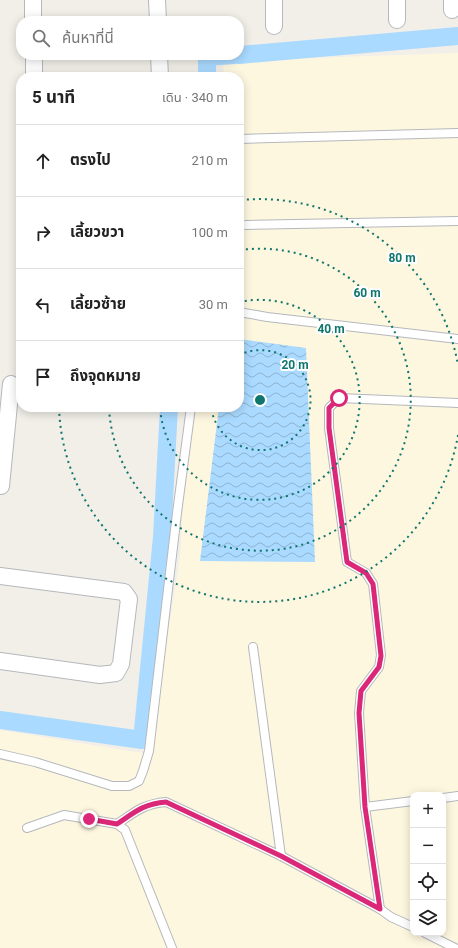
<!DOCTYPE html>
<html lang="th">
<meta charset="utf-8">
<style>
body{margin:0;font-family:Roboto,"Noto Sans Thai",sans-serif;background:#f2f2f2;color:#222}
.controls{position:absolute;right:12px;bottom:12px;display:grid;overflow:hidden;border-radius:8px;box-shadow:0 2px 10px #0003}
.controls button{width:36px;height:36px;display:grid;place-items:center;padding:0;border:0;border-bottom:1px solid #e0e0e0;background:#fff;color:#222;font:20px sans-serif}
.stop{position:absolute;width:12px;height:12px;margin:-9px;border:3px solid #db2777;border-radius:50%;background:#fff}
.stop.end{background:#db2777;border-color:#fff;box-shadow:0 1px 4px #0008}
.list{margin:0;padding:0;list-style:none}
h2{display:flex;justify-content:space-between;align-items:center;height:52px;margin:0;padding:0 16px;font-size:17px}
h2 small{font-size:13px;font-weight:400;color:#767676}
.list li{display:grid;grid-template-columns:26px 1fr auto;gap:12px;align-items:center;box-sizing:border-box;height:72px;padding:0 16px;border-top:1px solid #e0e0e0}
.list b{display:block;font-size:15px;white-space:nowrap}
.list em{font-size:13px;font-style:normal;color:#767676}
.icon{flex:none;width:22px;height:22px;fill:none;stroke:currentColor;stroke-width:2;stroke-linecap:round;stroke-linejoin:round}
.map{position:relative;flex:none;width:458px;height:948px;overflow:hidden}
.search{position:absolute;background:#fff;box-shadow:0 2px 10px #0003;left:16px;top:16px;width:228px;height:44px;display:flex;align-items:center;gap:10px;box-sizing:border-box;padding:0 14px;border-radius:16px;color:#767676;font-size:15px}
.panel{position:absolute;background:#fff;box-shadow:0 2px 10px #0003;left:16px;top:72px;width:228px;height:340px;border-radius:16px}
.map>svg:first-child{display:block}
</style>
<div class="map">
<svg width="458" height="948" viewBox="0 0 458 948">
<defs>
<pattern id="water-waves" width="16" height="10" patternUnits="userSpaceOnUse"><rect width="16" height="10" fill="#aadaff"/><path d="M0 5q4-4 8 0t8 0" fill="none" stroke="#8eb4d2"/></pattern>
</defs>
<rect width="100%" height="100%" fill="#f1efe8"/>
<path fill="#fef7e0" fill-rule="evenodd" d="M458,53V948H0V730L148,754L180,558L188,407H239V77H224L223,61ZM413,795H443V933H413Z"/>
<path fill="url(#water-waves)" d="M239,339L306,348L315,562L200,561L219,407H239Z"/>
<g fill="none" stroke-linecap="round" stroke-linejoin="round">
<g stroke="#aadaff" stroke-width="18">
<path d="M239,55L458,36"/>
<path d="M207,77V57L234,55"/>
<path d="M0,720L142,740L162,537L169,407"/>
</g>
<defs>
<g id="lane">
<path d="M240,139L458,133"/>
<path d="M246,225L458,221"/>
<path d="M239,312L267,317L458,339"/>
<path d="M253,647L281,856"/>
<path d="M0,754L35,762L112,786H129L139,781L143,771L149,751L177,513L191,407"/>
<path d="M443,798L458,796"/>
<path d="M365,807L413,801"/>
<path d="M117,824C135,812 143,804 166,802L281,856L380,909L391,917L413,927"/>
<path d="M27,828L64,815L117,824L125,830L172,948"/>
<path d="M380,909L365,807L359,713L361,691L379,667L381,655L373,584L366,573L347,562L329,428V408L339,398L458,403"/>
<path d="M425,933L455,948"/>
</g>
<g id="street">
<path d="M33,0V21"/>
<path d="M157,0L158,21"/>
<path d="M274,0V26"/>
<path d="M452,0V10"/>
<path d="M397,20V0"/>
<path d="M34,55V77"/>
<path d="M159,55L160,77"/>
<path d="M1,486L11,384"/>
<path d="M0,576L124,592L129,599L121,664L116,673L100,675L0,661"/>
</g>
</defs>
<use href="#lane" stroke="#b5b8bc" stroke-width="10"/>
<use href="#street" stroke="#b5b8bc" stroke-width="18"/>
<use href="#lane" stroke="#fff" stroke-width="8"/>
<use href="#street" stroke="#fff" stroke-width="16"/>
</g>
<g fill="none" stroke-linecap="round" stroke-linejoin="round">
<path stroke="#db2777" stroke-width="5" d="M89,819L117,824C135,812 143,804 166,802L281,856L380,909L365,807L359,713L361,691L379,667L381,656L373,584L366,573L347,562L329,428V408L339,398"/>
</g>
<g fill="none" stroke="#0f766e" stroke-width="2" stroke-dasharray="2 4">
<path d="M239 355A50 50 0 1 1 211 407"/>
<path d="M239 302A100 100 0 1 1 160 408"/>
<path d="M240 250A151 151 0 1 1 109 408"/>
<path d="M458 435A201 201 0 0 1 59 407M241 200A201 201 0 0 1 458 365"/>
</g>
<circle cx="260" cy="400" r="6" fill="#0f766e" stroke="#fff" stroke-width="2"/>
<g font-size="12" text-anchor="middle" font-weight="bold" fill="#0f766e" stroke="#fff" stroke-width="4" stroke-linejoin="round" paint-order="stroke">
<text x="402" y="262">80 m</text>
<text x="367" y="297">60 m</text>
<text x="331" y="333">40 m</text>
<text x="295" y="369">20 m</text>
</g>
</svg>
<div class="controls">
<button>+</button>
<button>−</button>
<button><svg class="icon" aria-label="locate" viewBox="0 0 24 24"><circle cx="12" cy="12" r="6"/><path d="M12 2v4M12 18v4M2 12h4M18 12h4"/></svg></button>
<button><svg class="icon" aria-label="layers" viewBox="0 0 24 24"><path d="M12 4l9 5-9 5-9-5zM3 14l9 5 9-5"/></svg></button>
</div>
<div class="stop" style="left:339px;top:398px"></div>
<div class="stop end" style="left:89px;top:819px"></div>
<div class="search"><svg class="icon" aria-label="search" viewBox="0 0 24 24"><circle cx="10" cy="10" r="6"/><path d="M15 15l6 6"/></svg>ค้นหาที่นี่</div>
<section class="panel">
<h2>5 นาที<small>เดิน · 340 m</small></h2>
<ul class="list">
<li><svg class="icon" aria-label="ahead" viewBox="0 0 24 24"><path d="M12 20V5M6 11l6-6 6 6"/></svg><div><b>ตรงไป</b></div><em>210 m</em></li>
<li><svg class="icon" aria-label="right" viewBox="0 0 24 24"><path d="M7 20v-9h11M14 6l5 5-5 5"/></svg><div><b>เลี้ยวขวา</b></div><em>100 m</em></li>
<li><svg class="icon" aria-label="left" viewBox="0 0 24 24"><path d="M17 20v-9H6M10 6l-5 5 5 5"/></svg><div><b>เลี้ยวซ้าย</b></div><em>30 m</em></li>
<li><svg class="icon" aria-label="arrive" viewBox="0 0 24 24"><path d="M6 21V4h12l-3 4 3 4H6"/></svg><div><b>ถึงจุดหมาย</b></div></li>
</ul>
</section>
</div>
